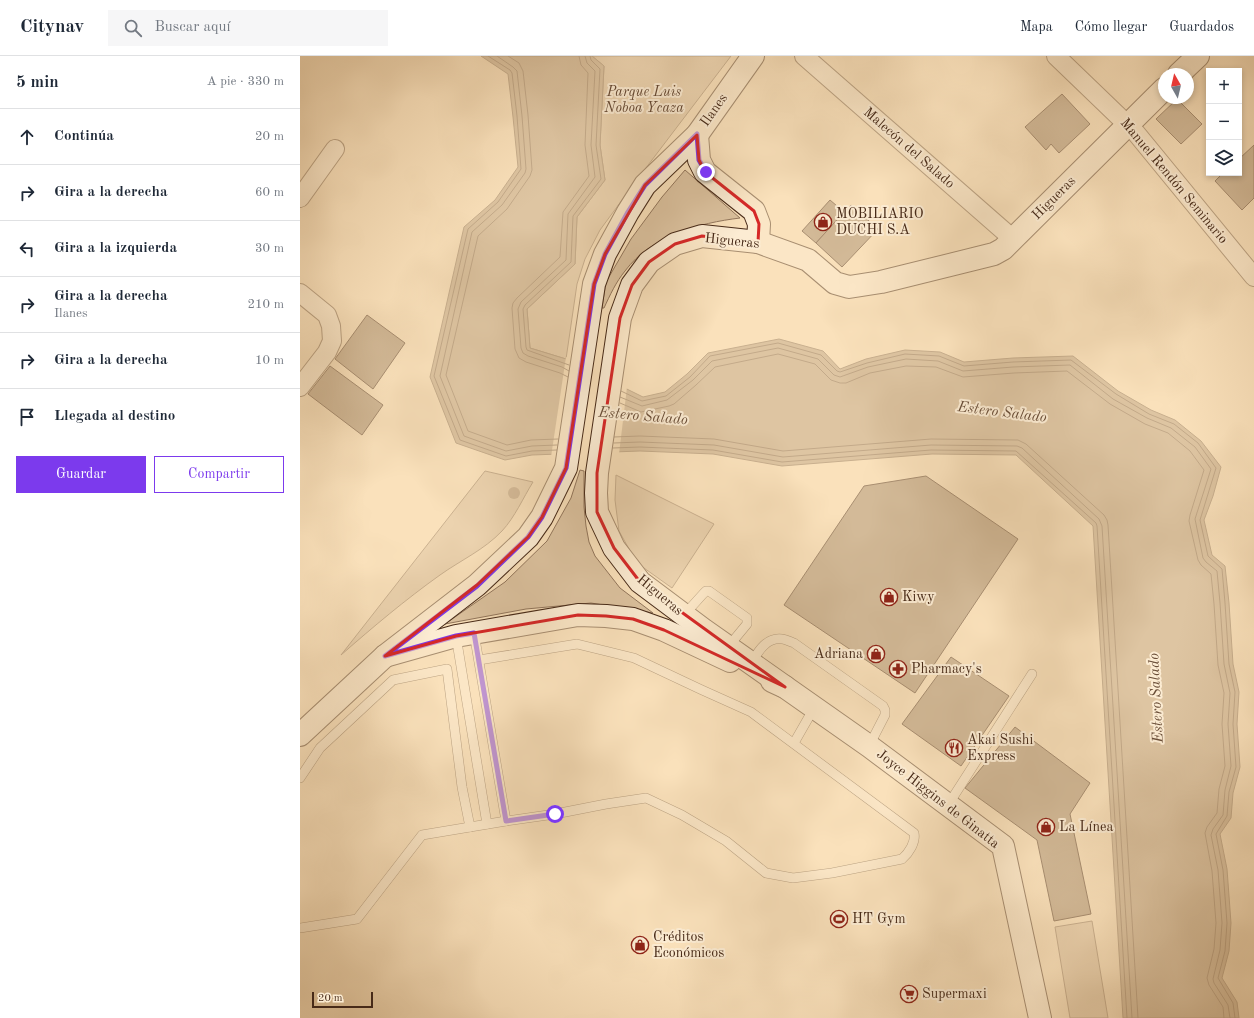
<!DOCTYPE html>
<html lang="es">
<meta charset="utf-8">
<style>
body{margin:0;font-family:"Old Standard TT",serif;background:#f6f6f7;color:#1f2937}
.controls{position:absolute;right:12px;top:12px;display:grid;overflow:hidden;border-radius:0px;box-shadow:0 2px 6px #0003}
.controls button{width:36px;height:36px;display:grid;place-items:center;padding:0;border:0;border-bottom:1px solid #e0e1e3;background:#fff;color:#1f2937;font:20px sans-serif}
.compass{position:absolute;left:858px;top:12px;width:36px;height:36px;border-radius:50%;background:#fff;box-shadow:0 2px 6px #0003;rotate:352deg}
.scale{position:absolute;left:12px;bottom:10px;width:61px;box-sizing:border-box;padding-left:4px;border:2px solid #472a18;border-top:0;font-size:11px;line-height:14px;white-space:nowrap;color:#472a18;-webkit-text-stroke:3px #fcecd3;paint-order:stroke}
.stop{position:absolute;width:12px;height:12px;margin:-9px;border:3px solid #7c3aed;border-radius:50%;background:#fff}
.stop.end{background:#7c3aed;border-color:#fff;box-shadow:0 1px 4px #0008}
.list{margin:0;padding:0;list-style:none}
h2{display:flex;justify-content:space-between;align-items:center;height:52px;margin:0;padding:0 16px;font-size:17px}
h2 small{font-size:13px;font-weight:400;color:#747a83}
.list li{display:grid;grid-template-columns:26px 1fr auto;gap:12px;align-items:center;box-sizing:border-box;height:56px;padding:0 16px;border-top:1px solid #e0e1e3}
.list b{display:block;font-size:15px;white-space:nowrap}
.list p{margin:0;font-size:13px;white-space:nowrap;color:#747a83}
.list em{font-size:13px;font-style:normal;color:#747a83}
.actions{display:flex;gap:8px;padding:12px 16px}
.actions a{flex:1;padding:9px 0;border:1px solid #7c3aed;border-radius:0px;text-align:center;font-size:14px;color:#7c3aed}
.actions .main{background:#7c3aed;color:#fff}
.icon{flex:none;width:22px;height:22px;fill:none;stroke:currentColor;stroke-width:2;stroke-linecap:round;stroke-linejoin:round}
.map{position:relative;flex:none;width:954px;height:962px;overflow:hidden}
header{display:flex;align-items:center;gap:24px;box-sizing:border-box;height:56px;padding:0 20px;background:#fff;border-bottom:1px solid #e0e1e3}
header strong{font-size:19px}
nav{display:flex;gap:22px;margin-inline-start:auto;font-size:14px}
.search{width:280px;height:36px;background:#f6f6f7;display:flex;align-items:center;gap:10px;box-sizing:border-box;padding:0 14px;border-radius:0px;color:#747a83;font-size:15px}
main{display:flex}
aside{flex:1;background:#fff}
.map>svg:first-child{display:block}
</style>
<header>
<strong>Citynav</strong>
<div class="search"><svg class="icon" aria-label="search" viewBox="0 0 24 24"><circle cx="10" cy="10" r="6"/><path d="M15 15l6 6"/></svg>Buscar aquí</div>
<nav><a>Mapa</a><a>Cómo llegar</a><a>Guardados</a></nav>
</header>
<main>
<aside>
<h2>5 min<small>A pie · 330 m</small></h2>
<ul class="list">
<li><svg class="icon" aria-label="ahead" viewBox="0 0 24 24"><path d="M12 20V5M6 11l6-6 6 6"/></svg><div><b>Continúa</b></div><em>20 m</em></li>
<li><svg class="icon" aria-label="right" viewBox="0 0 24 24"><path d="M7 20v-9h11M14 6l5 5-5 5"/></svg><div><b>Gira a la derecha</b></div><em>60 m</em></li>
<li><svg class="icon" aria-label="left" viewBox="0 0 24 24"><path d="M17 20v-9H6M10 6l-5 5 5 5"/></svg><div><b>Gira a la izquierda</b></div><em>30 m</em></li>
<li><svg class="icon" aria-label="right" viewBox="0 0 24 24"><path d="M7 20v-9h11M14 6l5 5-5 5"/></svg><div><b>Gira a la derecha</b><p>Ilanes</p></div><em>210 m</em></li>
<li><svg class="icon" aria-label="right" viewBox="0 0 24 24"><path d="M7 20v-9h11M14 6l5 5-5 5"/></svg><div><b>Gira a la derecha</b></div><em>10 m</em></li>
<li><svg class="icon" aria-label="arrive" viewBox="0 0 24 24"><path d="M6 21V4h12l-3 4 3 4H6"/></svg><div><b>Llegada al destino</b></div></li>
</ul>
<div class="actions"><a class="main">Guardar</a><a>Compartir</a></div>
</aside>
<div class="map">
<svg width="954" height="962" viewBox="0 0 954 962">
<rect width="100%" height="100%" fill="#fae1bb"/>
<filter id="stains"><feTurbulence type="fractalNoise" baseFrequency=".005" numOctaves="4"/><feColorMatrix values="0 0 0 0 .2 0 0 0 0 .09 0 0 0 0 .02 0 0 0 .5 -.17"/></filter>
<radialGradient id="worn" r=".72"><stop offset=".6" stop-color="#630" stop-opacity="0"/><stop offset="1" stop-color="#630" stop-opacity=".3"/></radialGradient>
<g fill="#dcc29f" stroke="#92765c">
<path d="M292,0H431L339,121L300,174L285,203L277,228L266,303L230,292L227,253L275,208L277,161L305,124L300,89L304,10Z"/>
<path d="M385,114L440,162C399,167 351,180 325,215C316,226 310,239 304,252H302L306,226L331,183L362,141Z"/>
<path d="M280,414L284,415V451L286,470L289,486L295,500L320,532L353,557L291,547L226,553L145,568L205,526L247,485L271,442Z"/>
<path d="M185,415L233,426C223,442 215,461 202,475C184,494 161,504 140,519C105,544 73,571 41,599Z"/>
<path d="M316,419L414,468L372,532L337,507L319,475L315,444Z"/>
<path d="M792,865L808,962H770L755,871Z"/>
</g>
<path fill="#bda384" stroke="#8e7359" d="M181,0H292L304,10L300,89L305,124L277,161L275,208L227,253L230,292L266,303L343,341L365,336L387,318L408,297L479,283L523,295L540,313L566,303L605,294L640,296L664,306L713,302L773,300L818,335L851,354L875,364L901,385L921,411L913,440L904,464L912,499L925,510L929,547L933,608L939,636L937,668L940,711L933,737L931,762L920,778L927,813L931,867L929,895L922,922L937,946L939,962H823L793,470L716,399L632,398L482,410L413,398L340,395L232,399L205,404L156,387L130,321L164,171L195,144L218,111L213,61L208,18Z"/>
<path fill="#fae1bb" d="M266,301L327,331L319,398L251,401Z"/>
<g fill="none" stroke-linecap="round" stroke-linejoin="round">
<g stroke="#82664e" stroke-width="1">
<path d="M188,0L210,14L212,17L217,60L221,113L198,146L168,173L134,320L160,384L206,400L232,395L257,394"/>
<path d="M197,0L213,11L217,15L222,60L226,113L225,117L202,149L172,176L140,320L164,380L206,395L232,390L257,389"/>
<path d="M208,0L219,7L223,15L228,59L232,114L230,120L207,153L178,180L146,319L168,375L207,389L231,384L258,383"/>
<path d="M269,309L227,294L226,291L223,253L225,249L271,206L273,160L301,123L296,89L300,13L291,4L290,0"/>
<path d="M269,315L262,311L228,300L223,297L221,292L218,253L221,246L266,204L268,158L295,121L291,89L295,15L287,7L285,0"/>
<path d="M268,321L260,317L226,306L219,302L215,293L212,252L213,247L217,242L260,201L263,156L289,120L285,89L288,17L281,9L279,0"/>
<path d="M321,335L342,345L366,340L390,321L410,300L478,287L521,299L537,315L540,316L567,307L605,298L639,300L664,310L713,306L771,304L816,338L849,358L874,368L898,387L916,412L900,464L908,500L922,513L925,547L929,608L935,636L933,668L936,711L929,736L927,760L916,778L923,814L927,867L925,895L918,922L933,947L935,962"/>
<path d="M320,341L342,350L367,344L393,324L412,305L478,292L518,303L534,319L540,321L568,311L606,303L638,305L663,315L713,311L770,309L813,343L847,362L871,372L895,391L911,413L895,463L903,502L906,506L917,515L920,547L924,608L930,637L928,668L931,710L925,734L923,759L913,773L911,779L918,814L922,867L920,894L913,923L914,927L928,949L930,962"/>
<path d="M320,347L341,356L369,350L374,348L396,329L415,311L478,298L515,308L531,324L540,327H546L570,317L606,310L636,311L663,321L714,317L767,315L810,348L845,368L868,377L890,395L904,414L890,459L889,465L898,504L901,509L911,518L914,548L918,609L924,637L922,668L925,710L919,733L917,757L907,771L905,777L912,815L916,867L914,893L907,922L909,929L923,951L924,962"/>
<path d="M314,381L340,380L414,383L483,395L631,383L718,384L726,388L804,459L807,464L808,469L838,962"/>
<path d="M314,387L340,386L414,389L483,401L631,389L717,390L722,392L799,463L802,470L832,962"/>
<path d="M313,392L340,391L413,394L482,406L631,394L716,395L796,467L797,470L827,962"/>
</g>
</g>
<g fill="#a4896d" stroke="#472a18">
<path d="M762,38L790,68L759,97L751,88L746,94L725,71Z"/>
<path d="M877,43L902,68L881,88L856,63Z"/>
<path d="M954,89V142L942,154L915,125L923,117H939V103Z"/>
<path d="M530,144L544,156L516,187L502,175Z"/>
<path d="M551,149L578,173L542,211L516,187L544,156Z"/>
<path d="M67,259L105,287L73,333L35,303Z"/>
<path d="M30,310L83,349L62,379L8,338Z"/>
<path d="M626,420L718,483L615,637L484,549L564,430Z"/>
<path d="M651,601L709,640L661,710L602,668Z"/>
<path d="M715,671L790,727L770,758L791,858L754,865L737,784L665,732Z"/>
</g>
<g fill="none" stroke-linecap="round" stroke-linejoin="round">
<defs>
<g id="lane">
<path d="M384,559L403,538L406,535H409L447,562V568L428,591"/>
<path d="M174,577L206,765"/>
<path d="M156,580L187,768"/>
<path d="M451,607C458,596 466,581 482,583C486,583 490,586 494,587L583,650L585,654V659L569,690"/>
<path d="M494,687L514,652"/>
<path d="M0,722L20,692L93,624L147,613L162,731L170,771"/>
<path d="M648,749L732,618"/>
<path d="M0,872L57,863L122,779L206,765L255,758L306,748L346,742L382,759L426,785L466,817L493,822L532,817L602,803C609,797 616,786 614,777L451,656L402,634L334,602L277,588L179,604"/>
</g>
<g id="street">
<path d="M504,0L713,183"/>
<path d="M756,0L836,77L954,221"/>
<path d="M0,142L35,93"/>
<path d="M0,237L27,259L31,270L32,285L27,296L0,331"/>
</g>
<g id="secondary">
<path d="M879,18L898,0"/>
<path d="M397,79L399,104L405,116L454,155L459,168L458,186"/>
<path d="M85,600L156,580L278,559L306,560L333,563L364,574L430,605"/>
<path d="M472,625L485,631L569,690L703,790L740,962"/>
<path d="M485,631L404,574L340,526L314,492L297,456L296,437L297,417L320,262L332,229L349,206L375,188L402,180L458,186L508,204L535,227L549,231L581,226L694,198L703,193L713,183L864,33"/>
<path d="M0,679L85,600L177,529L228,481L242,461L266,412L294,228L305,198L328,156L345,129L397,79L453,0"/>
</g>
</defs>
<use href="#lane" stroke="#745841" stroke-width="10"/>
<use href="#street" stroke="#745841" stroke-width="20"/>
<use href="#secondary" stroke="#472a18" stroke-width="24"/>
<use href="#lane" stroke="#fcecd3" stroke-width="9"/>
<use href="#street" stroke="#fcecd3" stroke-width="18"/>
<use href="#secondary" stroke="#fcecd3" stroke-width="22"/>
</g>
<circle fill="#a88d70" cx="214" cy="437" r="6"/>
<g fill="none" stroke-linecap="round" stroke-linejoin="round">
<path stroke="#7c3aed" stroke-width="5" d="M255,758L206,765L174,577L156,580L85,600L177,530L228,481L242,461L266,412L294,228L305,198L328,156L345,129L397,78L399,104L406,116"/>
</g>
<path d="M0 0H954V962H0ZM397,79L399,104L405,116L454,155L459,168L458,186L402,180L375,188L349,206L332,229L320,262L297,417V456L314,492L340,526L485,631L364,574L333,563L306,560L278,559L156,580L85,600L177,529L228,481L242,461L266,412L294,228L305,198L345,129Z" fill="#fae1bb" fill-opacity=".55" fill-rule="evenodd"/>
<path fill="none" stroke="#d62828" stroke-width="3" stroke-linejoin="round" d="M397,79L399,104L405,116L454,155L459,168L458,186L402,180L375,188L349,206L332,229L320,262L297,417V456L314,492L340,526L485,631L364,574L333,563L306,560L278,559L156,580L85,600L177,529L228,481L242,461L266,412L294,228L305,198L345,129Z"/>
<defs>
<symbol id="shop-ring" viewBox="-11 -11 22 22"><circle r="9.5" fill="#fcecd3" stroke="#8f2418" stroke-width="1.5"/><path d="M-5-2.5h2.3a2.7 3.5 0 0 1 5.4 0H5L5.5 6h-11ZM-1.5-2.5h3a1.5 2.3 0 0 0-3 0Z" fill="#8f2418"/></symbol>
<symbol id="pharmacy-ring" viewBox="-11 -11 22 22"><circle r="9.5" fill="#fcecd3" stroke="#8f2418" stroke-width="1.5"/><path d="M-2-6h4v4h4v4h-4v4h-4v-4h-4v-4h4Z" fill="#8f2418"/></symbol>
<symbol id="restaurant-ring" viewBox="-11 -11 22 22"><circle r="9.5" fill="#fcecd3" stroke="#8f2418" stroke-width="1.5"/><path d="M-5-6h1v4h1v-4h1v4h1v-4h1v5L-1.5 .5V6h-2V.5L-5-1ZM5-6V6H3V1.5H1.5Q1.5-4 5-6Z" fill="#8f2418"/></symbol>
<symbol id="stadium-ring" viewBox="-11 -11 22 22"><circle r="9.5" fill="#fcecd3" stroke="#8f2418" stroke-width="1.5"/><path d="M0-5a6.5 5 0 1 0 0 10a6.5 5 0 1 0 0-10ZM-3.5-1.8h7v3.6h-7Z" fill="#8f2418"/></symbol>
<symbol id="supermarket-ring" viewBox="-11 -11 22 22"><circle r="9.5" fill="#fcecd3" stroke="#8f2418" stroke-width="1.5"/><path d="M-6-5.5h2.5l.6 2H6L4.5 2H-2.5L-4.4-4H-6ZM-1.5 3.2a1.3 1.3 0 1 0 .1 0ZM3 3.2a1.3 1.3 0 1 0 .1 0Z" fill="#8f2418"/></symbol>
</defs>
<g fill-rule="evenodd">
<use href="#shop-ring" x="513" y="156" width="20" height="20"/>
<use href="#shop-ring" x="579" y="531" width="20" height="20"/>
<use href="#shop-ring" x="566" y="588" width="20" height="20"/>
<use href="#pharmacy-ring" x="588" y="603" width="20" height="20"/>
<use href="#restaurant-ring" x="644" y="682" width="20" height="20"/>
<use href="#shop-ring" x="736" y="761" width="20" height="20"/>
<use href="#stadium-ring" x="529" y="853" width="20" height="20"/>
<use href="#shop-ring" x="330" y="879" width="20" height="20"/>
<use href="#supermarket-ring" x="599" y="928" width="20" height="20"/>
</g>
<g text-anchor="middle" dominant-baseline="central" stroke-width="4" stroke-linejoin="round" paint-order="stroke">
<g font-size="14" font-style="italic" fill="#654833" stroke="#fcecd3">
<text x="344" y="36">Parque Luis<tspan x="344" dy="16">Noboa Ycaza</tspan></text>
</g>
<g font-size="14" fill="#472a18" stroke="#fcecd3">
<text transform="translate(414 54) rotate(-55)">Ilanes</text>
<text transform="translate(609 92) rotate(41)">Malecón del Salado</text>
<text transform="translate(874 125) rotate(50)">Manuel Rendón Seminario</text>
<text transform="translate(754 142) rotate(-45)">Higueras</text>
<text transform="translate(432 185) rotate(6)">Higueras</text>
<text transform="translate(360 539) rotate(40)">Higueras</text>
<text transform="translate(638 743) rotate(38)">Joyce Higgins de Ginatta</text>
</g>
<g font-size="14" fill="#472a18" stroke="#fcecd3" text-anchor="start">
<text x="536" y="158">MOBILIARIO<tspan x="536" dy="16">DUCHI S.A</tspan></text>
<text x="602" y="541">Kiwy</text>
<text x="563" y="598" text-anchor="end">Adriana</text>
<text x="611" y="613">Pharmacy's</text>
<text x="667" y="684">Akai Sushi<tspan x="667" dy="16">Express</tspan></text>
<text x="759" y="771">La Línea</text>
<text x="552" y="863">HT Gym</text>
<text x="353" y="881">Créditos<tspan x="353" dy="16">Económicos</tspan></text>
<text x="622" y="938">Supermaxi</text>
</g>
<g font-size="15" font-style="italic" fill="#6a4e38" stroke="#fcecd3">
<text transform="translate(702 357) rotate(7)">Estero Salado</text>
<text transform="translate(343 361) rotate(5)">Estero Salado</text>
<text transform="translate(857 642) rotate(-93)">Estero Salado</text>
</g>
</g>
<rect width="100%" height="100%" filter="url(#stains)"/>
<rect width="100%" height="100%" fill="url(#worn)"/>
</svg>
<div class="controls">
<button>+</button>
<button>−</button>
<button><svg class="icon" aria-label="layers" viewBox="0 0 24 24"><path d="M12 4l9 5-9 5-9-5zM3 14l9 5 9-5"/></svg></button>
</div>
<svg class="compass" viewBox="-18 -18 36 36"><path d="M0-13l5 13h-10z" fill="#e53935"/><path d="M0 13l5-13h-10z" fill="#747a83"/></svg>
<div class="scale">20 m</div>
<div class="stop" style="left:255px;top:758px"></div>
<div class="stop end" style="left:406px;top:116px"></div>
</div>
</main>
